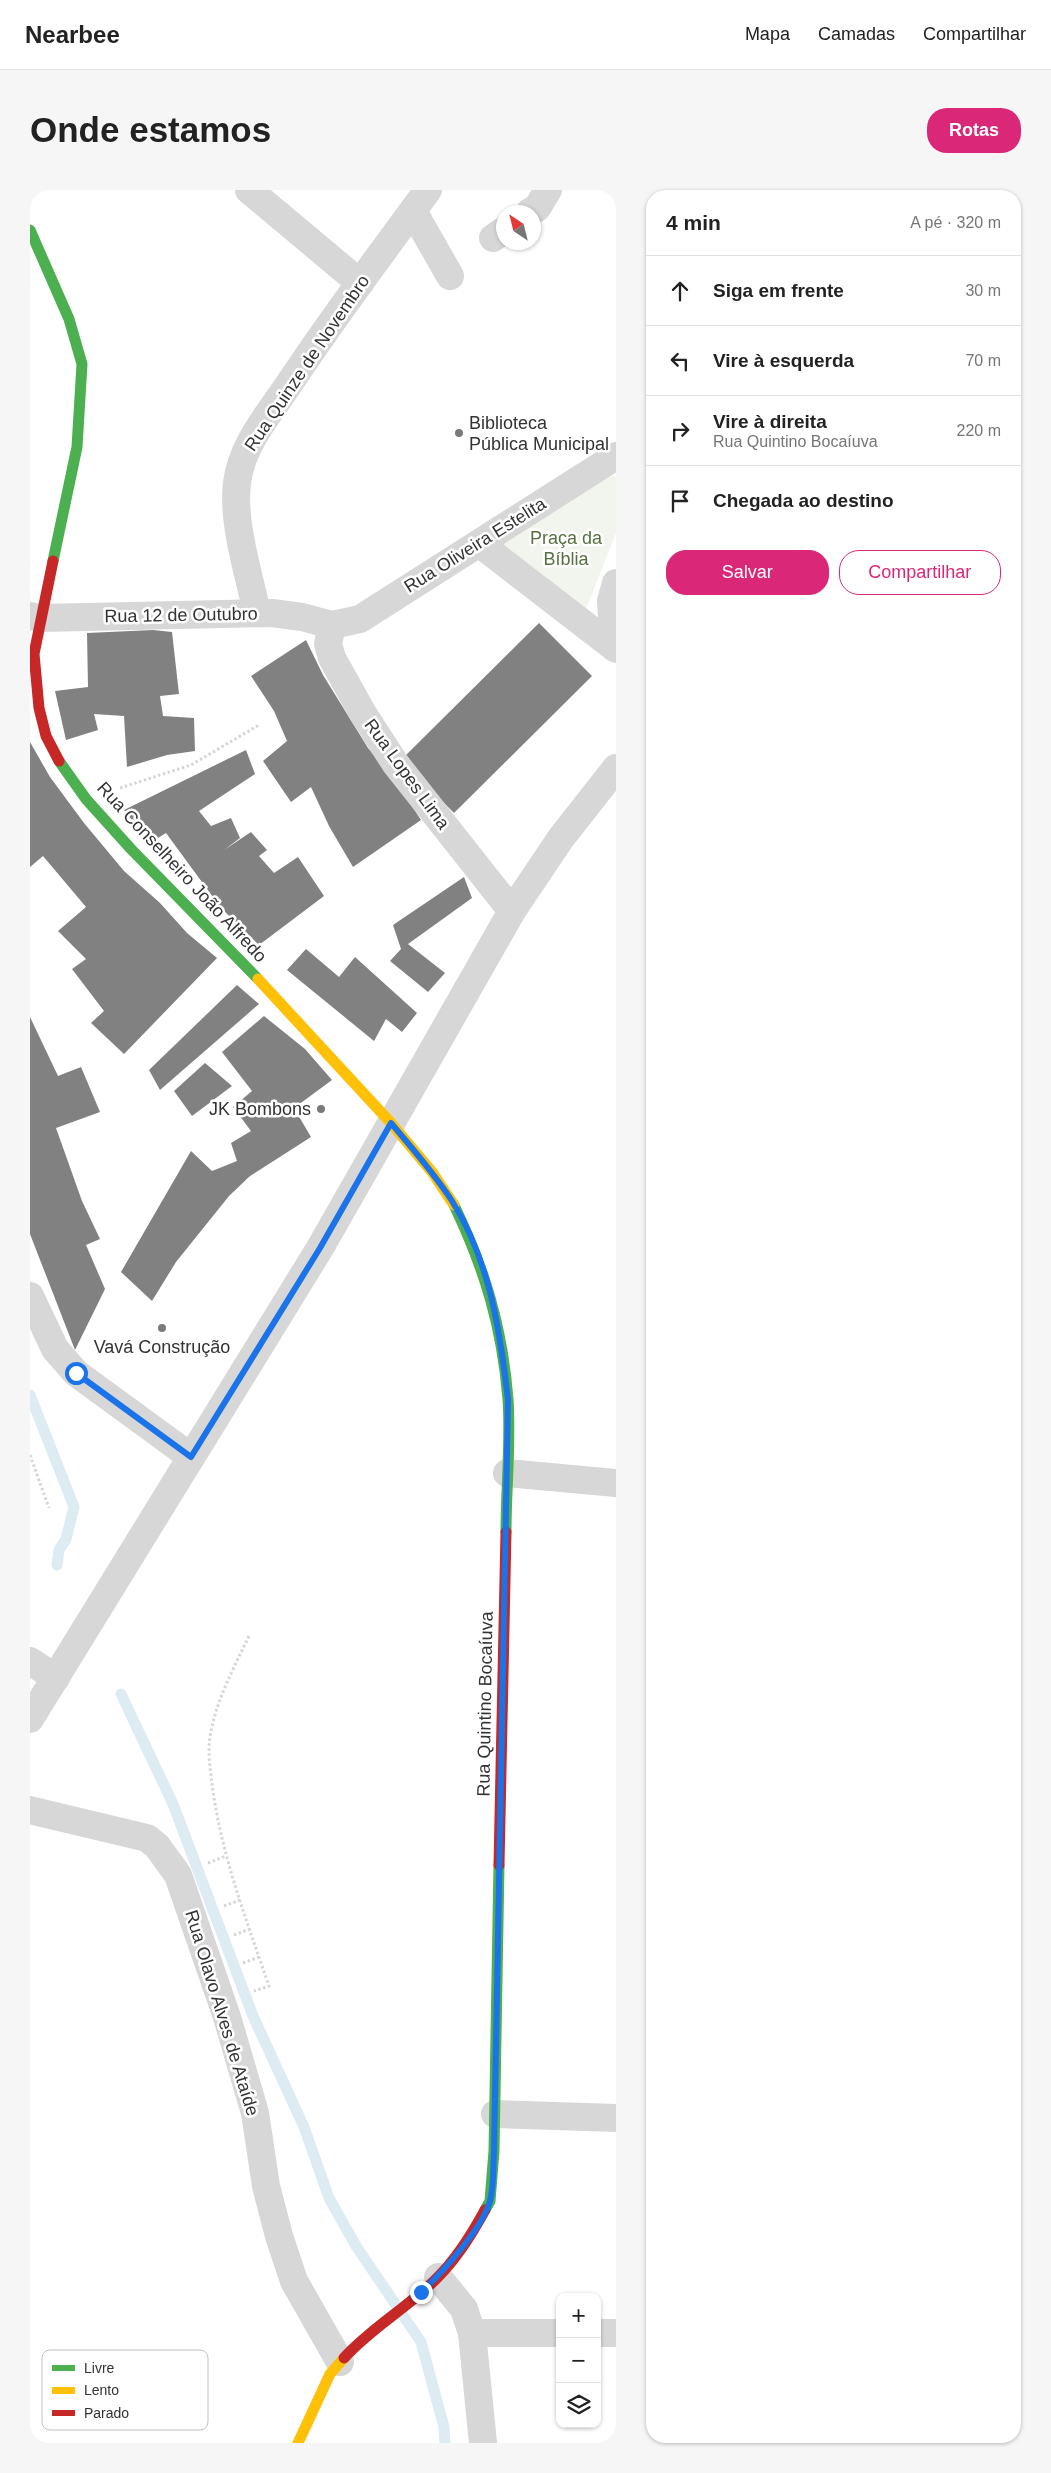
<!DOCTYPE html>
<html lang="pt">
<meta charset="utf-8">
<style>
body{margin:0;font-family:Arial,sans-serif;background:#f6f6f6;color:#222}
.controls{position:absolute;right:15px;bottom:15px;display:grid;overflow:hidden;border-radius:10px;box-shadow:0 1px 4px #0004}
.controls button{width:45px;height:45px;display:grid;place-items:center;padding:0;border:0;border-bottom:1px solid #e0e0e0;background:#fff;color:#222;font:25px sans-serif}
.compass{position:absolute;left:466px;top:15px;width:45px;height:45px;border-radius:50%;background:#fff;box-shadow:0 1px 4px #0004;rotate:325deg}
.stop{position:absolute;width:15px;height:15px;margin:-11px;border:4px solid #1a73e8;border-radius:50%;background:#fff}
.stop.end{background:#1a73e8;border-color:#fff;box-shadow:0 1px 5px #0008}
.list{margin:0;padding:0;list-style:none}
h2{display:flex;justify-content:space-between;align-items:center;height:65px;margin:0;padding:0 20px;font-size:21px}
h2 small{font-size:16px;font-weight:400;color:#767676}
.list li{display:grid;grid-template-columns:32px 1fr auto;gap:15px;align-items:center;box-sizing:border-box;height:70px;padding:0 20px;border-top:1px solid #e0e0e0}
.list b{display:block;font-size:19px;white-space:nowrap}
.list p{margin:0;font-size:16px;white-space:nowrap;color:#767676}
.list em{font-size:16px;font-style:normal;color:#767676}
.actions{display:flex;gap:10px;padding:15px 20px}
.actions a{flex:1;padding:11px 0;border:1px solid #db2777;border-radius:20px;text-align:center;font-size:18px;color:#db2777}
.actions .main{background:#db2777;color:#fff}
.icon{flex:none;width:28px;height:28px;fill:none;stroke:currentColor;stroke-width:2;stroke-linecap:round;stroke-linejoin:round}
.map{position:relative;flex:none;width:586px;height:2253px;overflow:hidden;border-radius:20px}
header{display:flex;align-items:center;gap:30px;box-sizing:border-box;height:70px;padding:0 25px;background:#fff;border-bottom:1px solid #e0e0e0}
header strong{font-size:24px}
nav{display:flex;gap:28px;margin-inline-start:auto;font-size:18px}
.intro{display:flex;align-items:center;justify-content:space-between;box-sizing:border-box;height:120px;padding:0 30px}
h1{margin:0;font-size:35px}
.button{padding:12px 22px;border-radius:20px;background:#db2777;color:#fff;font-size:18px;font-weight:700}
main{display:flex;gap:30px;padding:0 30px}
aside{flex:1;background:#fff;border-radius:20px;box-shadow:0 1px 4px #0004}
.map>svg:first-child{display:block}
</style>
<header>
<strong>Nearbee</strong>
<nav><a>Mapa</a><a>Camadas</a><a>Compartilhar</a></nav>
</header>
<div class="intro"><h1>Onde estamos</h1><a class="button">Rotas</a></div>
<main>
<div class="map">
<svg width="586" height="2253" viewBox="0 0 586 2253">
<rect width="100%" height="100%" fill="#fff"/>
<path fill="#f1f5ed" d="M580,285L586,287V343L554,424L464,356Z"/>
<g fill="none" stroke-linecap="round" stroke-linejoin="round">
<g stroke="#ddebf3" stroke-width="11">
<path d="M0,1205L44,1317L36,1349L29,1360L27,1375"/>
<path d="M91,1504L143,1614L223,1826L274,1937L299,2008L326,2056L391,2152L414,2237L415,2253"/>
</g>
</g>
<g fill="#818181">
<path d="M509,433L562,486L424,623L371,570Z"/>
<path d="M123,440L142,442L149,504L130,506L133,526L164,528L165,561L137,565L97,577L94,526L64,524L68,540L36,550L25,501L58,497L57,443Z"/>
<path d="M276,450L293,485L338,558L365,590L391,630L323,677L299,636L281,597L261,612L233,571L257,551L244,521L221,486Z"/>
<path d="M0,552L20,587L54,633L94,681L130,713L157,743L187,768L94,864L61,833L74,821L42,779L56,769L28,741L56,717L13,666L0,677Z"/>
<path d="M216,560L225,584L169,621L181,636L201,628L210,648L194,660L221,642L237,660L229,666L244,683L268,667L294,706L229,755L191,718L136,643L120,653L94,620Z"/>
<path d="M434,687L442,708L378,754L415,783L398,802L360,771L371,759L363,735Z"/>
<path d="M276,759L309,787L325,767L387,823L372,842L356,829L344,851L257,780Z"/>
<path d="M207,795L229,814L130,900L119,880Z"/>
<path d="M234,826L275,859L302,890L264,918L281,947L220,986L199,1006L146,1072L122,1111L91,1082L161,961L182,981L207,971L201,953L221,941L203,917L222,901L192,862Z"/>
<path d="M0,827L28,886L51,877L70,922L26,938L52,1011L70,1049L56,1055L75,1099L45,1160L0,1044Z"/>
<path d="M175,873L202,896L162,926L144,901Z"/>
</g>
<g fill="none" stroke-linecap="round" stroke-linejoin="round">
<g stroke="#d6d6d6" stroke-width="3" stroke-dasharray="2.5 2.5" stroke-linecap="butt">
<path d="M90,598L161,575L229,535"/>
<path d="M0,1265L19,1318"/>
<path d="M219,1446C204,1477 188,1507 181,1541C177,1558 180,1577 182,1594C191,1664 216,1729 239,1796L224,1801"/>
<path d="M178,1673L196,1666"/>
<path d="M194,1716L210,1710"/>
<path d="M204,1745L220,1739"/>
<path d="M213,1773L229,1767"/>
</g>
<g stroke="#d7d7d7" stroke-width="28">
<path d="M219,0L330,93"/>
<path d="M383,21L420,86"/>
<path d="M500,22L507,18L518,0"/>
<path d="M463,48L473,41"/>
<path d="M450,354L586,459"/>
<path d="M227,423C219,384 202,333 207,293C211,257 237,226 257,197C302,129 350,65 398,0"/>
<path d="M0,426L11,428L242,423L272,427L302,435L330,429L586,266"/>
<path d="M302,435L298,454L302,468L332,522L365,573L482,721"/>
<path d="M584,457L581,411L586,393"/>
<path d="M0,1106L25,1159L46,1183L161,1267"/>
<path d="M477,1283L586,1293"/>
<path d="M0,1471L26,1488"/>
<path d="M0,1529L290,1058L482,721L531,648L586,578"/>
<path d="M0,1620L117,1648L127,1656L148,1685L197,1827L225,1923L236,1996L249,2046L264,2091L310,2172"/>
<path d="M465,1924L586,1928"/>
<path d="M408,2087L434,2119L442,2143L453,2253"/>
<path d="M442,2143H530"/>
<path d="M567,2143H586"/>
</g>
<g stroke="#4caf50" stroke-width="11">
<path d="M0,40L39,129L52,174L47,257L23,371"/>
<path d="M29,571L56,609L101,659L228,789"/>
<path d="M424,1015C455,1080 472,1136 478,1209C481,1252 476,1298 476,1342"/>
<path d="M455,2020L460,2011L464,1961L469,1675"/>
</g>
<g stroke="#ffc107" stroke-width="11">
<path d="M228,789L361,933L402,982L424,1015"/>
<path d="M268,2253L300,2184L314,2168"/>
</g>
<g stroke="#c62828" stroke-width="11">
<path d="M23,371L4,464L9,518L16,546L29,571"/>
<path d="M469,1675L476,1342"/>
<path d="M314,2168C342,2137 379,2117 408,2087C427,2068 442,2044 455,2020"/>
</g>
</g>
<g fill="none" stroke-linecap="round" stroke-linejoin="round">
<path stroke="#1a73e8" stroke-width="6" d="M46,1183L161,1267L290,1058L361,933C382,958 404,983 422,1011C460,1071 470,1141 478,1210L464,1961C463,1977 464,1996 460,2011C452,2039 412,2083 391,2102"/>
</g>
<g fill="#7a7a7a" stroke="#fff" stroke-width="2">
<circle cx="429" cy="243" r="5"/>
<circle cx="291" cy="919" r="5"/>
<circle cx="132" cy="1138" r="5"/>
</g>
<g text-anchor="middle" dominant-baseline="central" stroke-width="5" stroke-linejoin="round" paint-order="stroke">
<g font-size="18" fill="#333" stroke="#fff">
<text transform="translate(277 173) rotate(-56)">Rua Quinze de Novembro</text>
<text transform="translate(445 355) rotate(-32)">Rua Oliveira Estelita</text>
<text transform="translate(151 425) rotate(-1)">Rua 12 de Outubro</text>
<text transform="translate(377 584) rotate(54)">Rua Lopes Lima</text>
<text transform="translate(152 682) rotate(47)">Rua Conselheiro João Alfredo</text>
<text transform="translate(455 1514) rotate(-89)">Rua Quintino Bocaíuva</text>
<text transform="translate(192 1823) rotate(73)">Rua Olavo Alves de Ataíde</text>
</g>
<g font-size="18" fill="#333" stroke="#fff" text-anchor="start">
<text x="439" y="233">Biblioteca<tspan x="439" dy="21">Pública Municipal</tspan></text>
<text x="281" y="919" text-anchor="end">JK Bombons</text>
<text x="132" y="1157" text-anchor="middle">Vavá Construção</text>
</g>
<g font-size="18" fill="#56703f" stroke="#fff">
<text x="536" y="348">Praça da<tspan x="536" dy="21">Bíblia</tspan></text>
</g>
</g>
<rect x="12" y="2160" width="166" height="80" rx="8" fill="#fff" stroke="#c2c2c2" stroke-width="1"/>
<rect x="22" y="2175" width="23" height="6" fill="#4caf50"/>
<rect x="22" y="2197" width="23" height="7" fill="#ffc107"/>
<rect x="22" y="2220" width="23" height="6" fill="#c62828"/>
<g font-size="14" fill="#333">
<text x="54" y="2183">Livre</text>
<text x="54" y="2205">Lento</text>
<text x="54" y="2228">Parado</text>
</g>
</svg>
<div class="controls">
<button>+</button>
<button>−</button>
<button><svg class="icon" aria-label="layers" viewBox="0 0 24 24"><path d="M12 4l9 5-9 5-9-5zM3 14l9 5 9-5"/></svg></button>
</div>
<svg class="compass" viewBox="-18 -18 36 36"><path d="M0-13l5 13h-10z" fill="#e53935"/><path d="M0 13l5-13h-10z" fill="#767676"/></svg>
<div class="stop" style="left:46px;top:1183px"></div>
<div class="stop end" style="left:391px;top:2102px"></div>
</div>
<aside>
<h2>4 min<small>A pé · 320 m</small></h2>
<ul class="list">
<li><svg class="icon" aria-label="ahead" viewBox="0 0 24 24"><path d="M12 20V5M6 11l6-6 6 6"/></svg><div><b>Siga em frente</b></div><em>30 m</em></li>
<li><svg class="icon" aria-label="left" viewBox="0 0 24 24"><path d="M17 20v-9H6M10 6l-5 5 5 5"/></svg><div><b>Vire à esquerda</b></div><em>70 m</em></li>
<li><svg class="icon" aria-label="right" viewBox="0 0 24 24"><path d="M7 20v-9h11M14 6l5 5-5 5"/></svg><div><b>Vire à direita</b><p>Rua Quintino Bocaíuva</p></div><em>220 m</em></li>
<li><svg class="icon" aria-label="arrive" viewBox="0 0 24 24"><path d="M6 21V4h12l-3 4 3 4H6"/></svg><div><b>Chegada ao destino</b></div></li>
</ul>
<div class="actions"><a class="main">Salvar</a><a>Compartilhar</a></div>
</aside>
</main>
